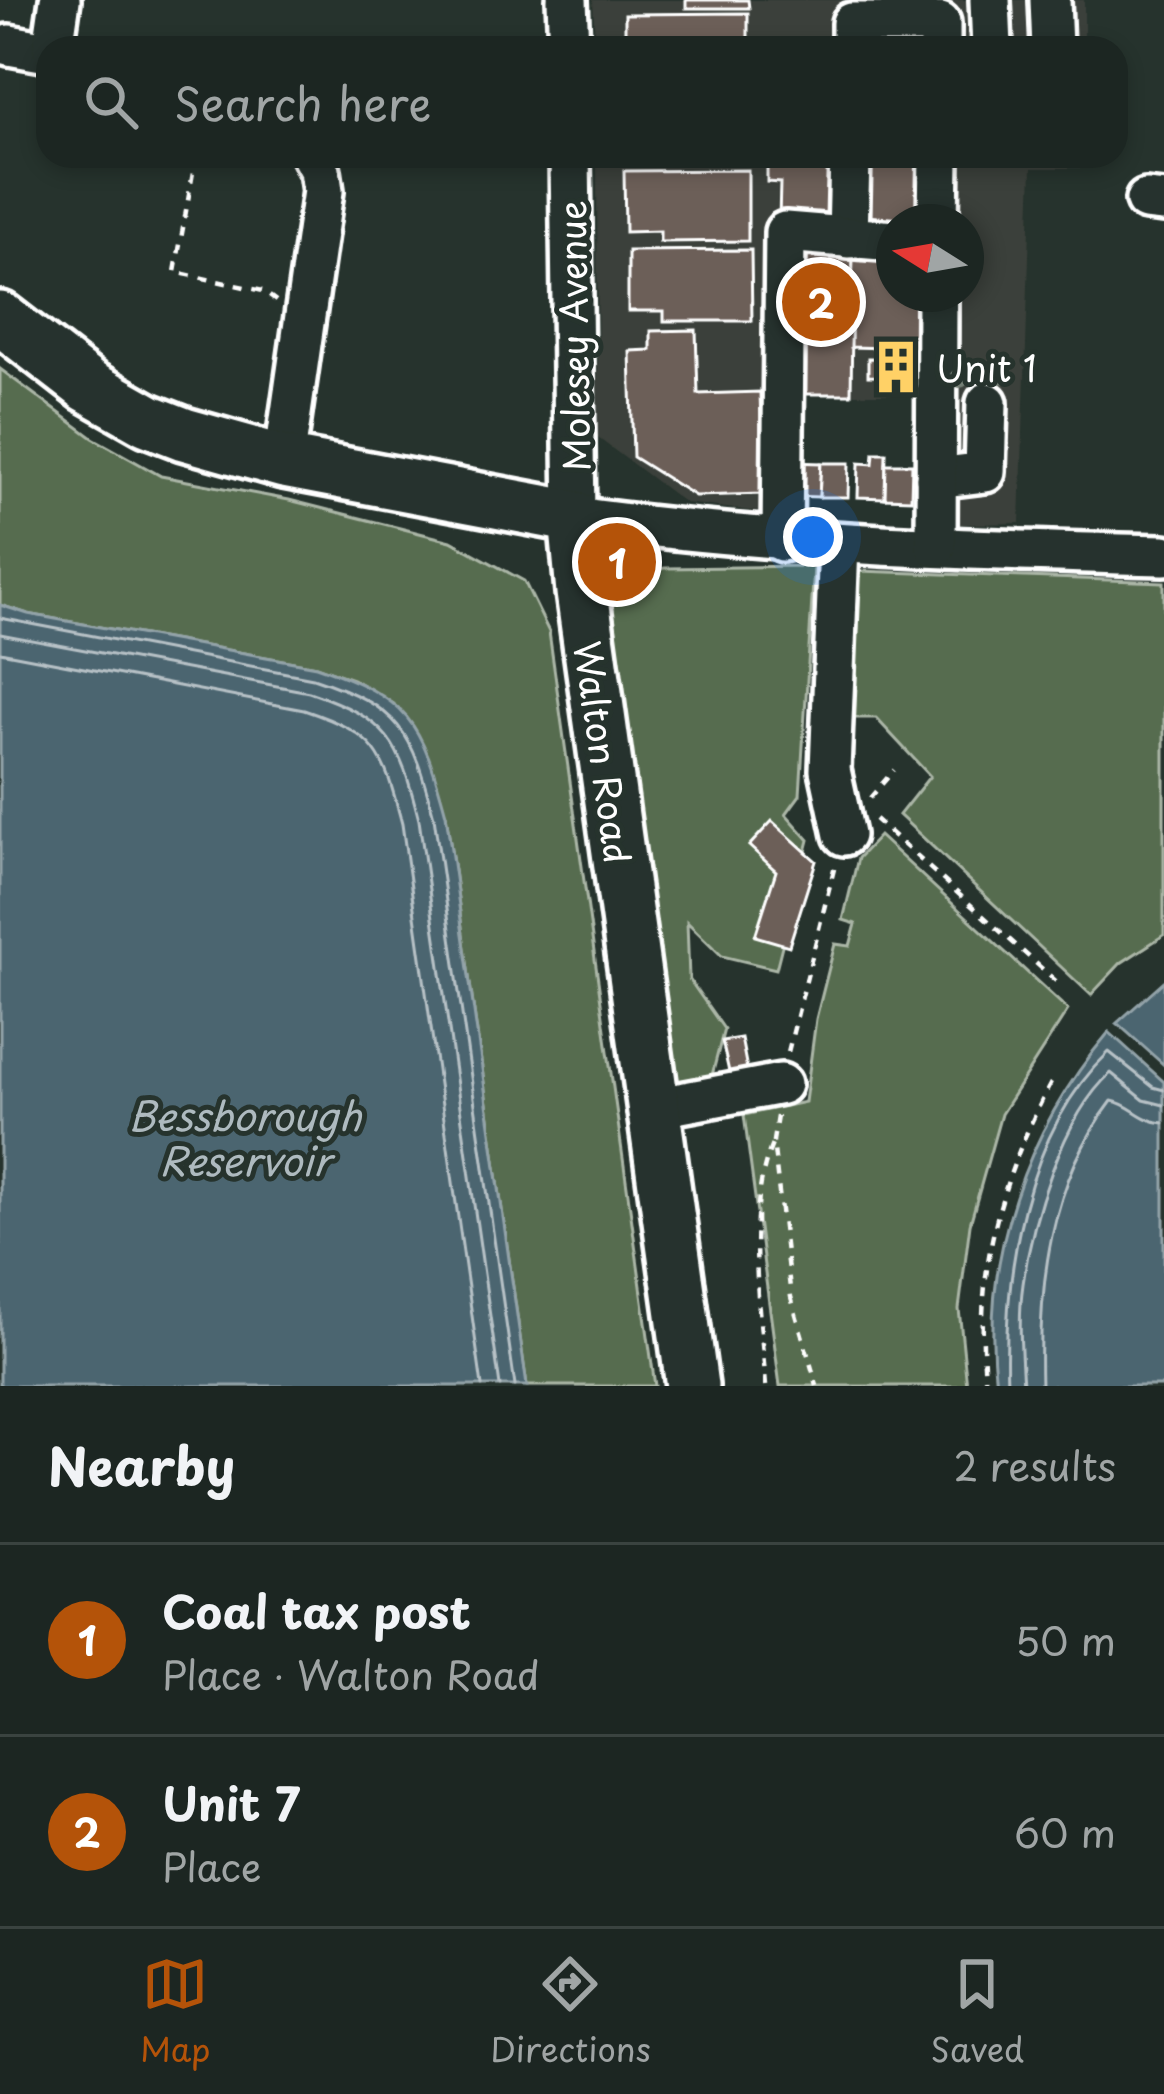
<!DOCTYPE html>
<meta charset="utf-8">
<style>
body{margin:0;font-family:"Playpen Sans",sans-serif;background:#29322f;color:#f1f3f6}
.compass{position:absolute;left:876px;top:204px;width:108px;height:108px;border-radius:50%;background:#1c2622;box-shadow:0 6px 18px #0003;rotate:281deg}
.you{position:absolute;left:813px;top:537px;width:42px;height:42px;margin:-30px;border:9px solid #fff;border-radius:50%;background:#1a73e8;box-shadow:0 0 0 18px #1a73e833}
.badge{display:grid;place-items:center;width:78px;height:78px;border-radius:50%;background:#b45309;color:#fff;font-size:39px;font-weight:700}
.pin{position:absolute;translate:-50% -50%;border:6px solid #fff;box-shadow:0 3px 12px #0006}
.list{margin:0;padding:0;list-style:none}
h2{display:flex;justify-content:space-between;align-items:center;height:156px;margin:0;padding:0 48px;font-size:51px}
h2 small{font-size:39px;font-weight:400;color:#a0a5a5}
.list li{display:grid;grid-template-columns:78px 1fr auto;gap:36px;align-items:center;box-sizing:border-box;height:192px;padding:0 48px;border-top:3px solid #3a4340}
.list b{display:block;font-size:45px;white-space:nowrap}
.list p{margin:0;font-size:39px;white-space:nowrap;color:#a0a5a5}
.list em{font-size:39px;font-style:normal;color:#a0a5a5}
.icon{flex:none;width:66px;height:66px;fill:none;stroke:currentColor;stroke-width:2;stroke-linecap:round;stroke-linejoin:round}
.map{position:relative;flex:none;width:1164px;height:1386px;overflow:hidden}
.search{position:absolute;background:#1c2622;box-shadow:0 6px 18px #0003;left:36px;right:36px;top:36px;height:132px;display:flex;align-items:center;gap:30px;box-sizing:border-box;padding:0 42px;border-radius:36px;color:#a0a5a5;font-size:45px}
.sheet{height:540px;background:#1c2622}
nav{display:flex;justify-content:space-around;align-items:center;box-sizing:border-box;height:168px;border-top:3px solid #3a4340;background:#1c2622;font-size:33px;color:#a0a5a5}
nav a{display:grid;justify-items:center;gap:6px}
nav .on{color:#b45309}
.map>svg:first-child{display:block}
</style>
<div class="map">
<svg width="1164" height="1386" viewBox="0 0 1164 1386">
<rect width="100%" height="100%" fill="#26332d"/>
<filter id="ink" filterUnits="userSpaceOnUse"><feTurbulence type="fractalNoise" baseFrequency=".00833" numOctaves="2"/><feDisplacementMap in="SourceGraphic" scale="24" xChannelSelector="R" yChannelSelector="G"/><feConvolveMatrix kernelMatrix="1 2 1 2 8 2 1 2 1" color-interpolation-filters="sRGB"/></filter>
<g filter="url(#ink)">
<g fill="#3b403a" fill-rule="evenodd">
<path d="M593,0H1084V48H595Z"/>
<path d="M597,156H1083V168H1032L1020,523L920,525L925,394H791L792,516L685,503L598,438ZM894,222H966V294H894Z"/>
</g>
<g fill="#576c4f" stroke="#abb6a7" stroke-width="3">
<path d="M0,369L93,438L161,476L289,500L451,541L524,581L549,632L655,1386H527L446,814L394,704L353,679L316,666L28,614L0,605Z"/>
<path d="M814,566L800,795L786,814L809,840L776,969L722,956L687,922L689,979L724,1029L709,1087L684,1094L666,1080L608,599L622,575L665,568Z"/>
<path d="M860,571L1164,582V935L1121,963L1091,995L899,815L930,776L876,718H847Z"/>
<path d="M879,836L1068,1010L1001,1114L970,1224L959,1309L967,1386H780L744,1115L805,1102L816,1019L835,944L850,946L856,924L843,920L858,858Z"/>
</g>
<g fill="#4b6570" stroke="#93a3a9" stroke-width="3">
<path d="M0,605L28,614L316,666C410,699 421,721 446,814L527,1386H0Z"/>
<path d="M1164,981V1065L1117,1023Z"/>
<path d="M1109,1032L1164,1082V1386H996C980,1257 1027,1129 1109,1032Z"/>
</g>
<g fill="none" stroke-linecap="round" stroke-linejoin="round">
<g stroke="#b7c1c6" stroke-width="3">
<path d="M0,618L313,678C402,708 411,730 434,817L515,1386"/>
<path d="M0,634L309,692C390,720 399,741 419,820L500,1386"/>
<path d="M0,652L304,710C378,735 383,752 402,824L482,1386"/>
<path d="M1007,1386C1003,1275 1024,1133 1109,1052L1153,1087L1164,1090"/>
<path d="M1023,1386C1021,1352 1018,1318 1023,1284C1032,1220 1062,1117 1111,1073L1144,1100L1164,1105"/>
<path d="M1041,1386C1038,1286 1049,1183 1112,1101C1131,1104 1141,1122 1164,1123"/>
</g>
</g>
<g fill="#6c5f59" stroke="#fff" stroke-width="3">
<path d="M686,0H748L749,8H686Z"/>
<path d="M748,13V48H625V14Z"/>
<path d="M866,37L929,38V48H866Z"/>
<path d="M662,156H749L750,162L662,163Z"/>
<path d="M761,156H841L839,220L779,219L780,183L767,182V161H760Z"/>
<path d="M864,156H927L925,222L862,227Z"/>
<path d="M748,170V241L660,242V231L625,232L624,171Z"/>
<path d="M751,250L752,321H664V311H628V251Z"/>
<path d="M791,255L853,257L851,394H791Z"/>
<path d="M853,257L894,263V294H927L926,349L851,347Z"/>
<path d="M696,330L698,394L760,392L763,494L695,496L633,457L630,351L651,350V331Z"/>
<path d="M868,358L924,359V377L868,376Z"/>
<path d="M874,453H886L885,498L858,497L859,463L873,464Z"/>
<path d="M790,462L821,463L819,497L790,496Z"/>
<path d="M821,463H849L848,497H819Z"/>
<path d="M886,464H912L911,499L885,498Z"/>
<path d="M772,821L816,861L789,946L755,936L776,871L749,846Z"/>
<path d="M741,1038L747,1069L729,1072L722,1041Z"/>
</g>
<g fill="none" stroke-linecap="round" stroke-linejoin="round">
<defs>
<g id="minor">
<path d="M567,0L569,48"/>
<path d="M990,0L992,48"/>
<path d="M1050,0L1052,48"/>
<path d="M9,45L48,52"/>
<path d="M53,48L60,0"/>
<path d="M852,48V23H940V48"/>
<path d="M570,156L575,517C771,544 967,550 1164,555"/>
<path d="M1146,200L1164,202"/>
<path d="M938,222L939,156"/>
<path d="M848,238L850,156"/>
<path d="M284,462L323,191L320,171L312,156"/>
<path d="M936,478L985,472L987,403"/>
<path d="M782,541L785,232L894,241"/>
<path d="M839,545L830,770L844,835"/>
<path d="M936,546L937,294"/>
<path d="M654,1108L781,1084"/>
</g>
<path id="major" d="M0,318L88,386L148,420L184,434L284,462L575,517L582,592L692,1386"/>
</defs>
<use href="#minor" stroke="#fff" stroke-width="48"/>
<use href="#major" stroke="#fff" stroke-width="60"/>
<g stroke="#fff" stroke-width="4.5" stroke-dasharray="9 9" stroke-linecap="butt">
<path d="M196,156L175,272L263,291L276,301"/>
<path d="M870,798L894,770"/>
<path d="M875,819L1058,983"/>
<path d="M788,1052L835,865"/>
<path d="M777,1116L773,1141L791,1297L817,1386"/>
<path d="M766,1386C760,1315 744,1208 773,1142"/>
<path d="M986,1386C973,1274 1000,1178 1052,1081"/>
</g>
<use href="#minor" stroke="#26332d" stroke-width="39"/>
<use href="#major" stroke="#26332d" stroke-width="51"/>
</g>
<g fill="#747f75">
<circle cx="1000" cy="374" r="10"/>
<circle cx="960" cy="378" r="10"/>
</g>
</g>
<defs>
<symbol id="building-bare" viewBox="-9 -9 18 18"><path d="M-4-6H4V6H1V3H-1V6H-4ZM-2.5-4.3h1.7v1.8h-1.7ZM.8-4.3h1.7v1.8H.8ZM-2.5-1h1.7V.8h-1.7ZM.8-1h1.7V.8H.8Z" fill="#ffd166" stroke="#26332d" stroke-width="2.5" paint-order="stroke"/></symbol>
</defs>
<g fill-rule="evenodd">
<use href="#building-bare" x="858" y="329" width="76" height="76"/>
</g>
<g text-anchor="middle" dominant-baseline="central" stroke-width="10" stroke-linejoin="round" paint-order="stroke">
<g font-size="36" fill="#fff" stroke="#26332d">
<text transform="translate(573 336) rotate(-91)">Molesey Avenue</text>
<text transform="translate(604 752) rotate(82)">Walton Road</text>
</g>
<g font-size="36" fill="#fff" stroke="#26332d" text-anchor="start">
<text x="936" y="367">Unit 1</text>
</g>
<g font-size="39" font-style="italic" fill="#aebabf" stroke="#26332d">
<text x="245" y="1114">Bessborough<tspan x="245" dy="45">Reservoir</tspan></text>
</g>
</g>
</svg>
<svg class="compass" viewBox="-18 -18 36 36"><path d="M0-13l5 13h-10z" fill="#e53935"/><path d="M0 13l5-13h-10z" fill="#a0a5a5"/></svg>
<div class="you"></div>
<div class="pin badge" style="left:617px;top:562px">1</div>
<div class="pin badge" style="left:821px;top:302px">2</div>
<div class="search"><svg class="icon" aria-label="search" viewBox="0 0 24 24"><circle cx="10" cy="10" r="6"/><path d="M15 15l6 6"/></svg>Search here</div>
</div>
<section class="sheet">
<h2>Nearby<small>2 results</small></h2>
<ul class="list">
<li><span class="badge">1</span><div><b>Coal tax post</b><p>Place · Walton Road</p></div><em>50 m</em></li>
<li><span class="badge">2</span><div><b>Unit 7</b><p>Place</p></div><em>60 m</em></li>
</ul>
</section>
<nav>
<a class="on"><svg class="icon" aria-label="map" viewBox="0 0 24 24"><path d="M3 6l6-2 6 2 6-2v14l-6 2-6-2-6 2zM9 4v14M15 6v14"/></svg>Map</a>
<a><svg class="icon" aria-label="directions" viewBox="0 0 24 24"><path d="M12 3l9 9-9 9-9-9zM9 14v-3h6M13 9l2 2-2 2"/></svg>Directions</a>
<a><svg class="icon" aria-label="saved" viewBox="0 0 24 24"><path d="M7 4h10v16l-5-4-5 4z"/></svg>Saved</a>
</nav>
